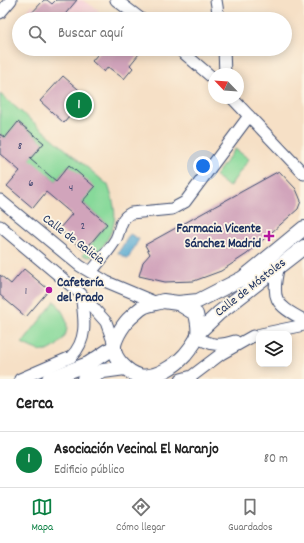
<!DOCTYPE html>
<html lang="es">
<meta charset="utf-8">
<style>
body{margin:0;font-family:Dekko,sans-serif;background:#f2f2f2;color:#222}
.controls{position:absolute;right:12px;bottom:12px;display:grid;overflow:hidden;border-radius:8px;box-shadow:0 2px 10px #0003}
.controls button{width:36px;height:36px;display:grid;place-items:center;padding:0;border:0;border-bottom:1px solid #e0e0e0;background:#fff;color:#222;font:20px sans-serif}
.compass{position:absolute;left:208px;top:68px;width:36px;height:36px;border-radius:50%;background:#fff;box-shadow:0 2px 10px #0003;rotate:295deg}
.you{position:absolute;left:203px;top:166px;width:14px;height:14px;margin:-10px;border:3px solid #fff;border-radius:50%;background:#1a73e8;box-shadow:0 0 0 6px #1a73e833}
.badge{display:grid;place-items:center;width:26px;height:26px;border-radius:50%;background:#0b8043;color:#fff;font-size:13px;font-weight:700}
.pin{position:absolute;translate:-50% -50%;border:2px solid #fff;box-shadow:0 1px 4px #0006}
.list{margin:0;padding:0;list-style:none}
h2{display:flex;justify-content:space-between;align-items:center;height:52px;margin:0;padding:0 16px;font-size:17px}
h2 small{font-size:13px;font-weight:400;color:#767676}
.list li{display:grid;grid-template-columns:26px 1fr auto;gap:12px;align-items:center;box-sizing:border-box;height:56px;padding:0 16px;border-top:1px solid #e0e0e0}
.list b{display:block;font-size:15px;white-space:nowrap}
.list p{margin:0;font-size:13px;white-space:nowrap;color:#767676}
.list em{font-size:13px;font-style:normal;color:#767676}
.icon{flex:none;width:22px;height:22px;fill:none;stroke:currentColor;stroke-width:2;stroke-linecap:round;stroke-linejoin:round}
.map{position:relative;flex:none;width:304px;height:379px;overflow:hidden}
.search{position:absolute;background:#fff;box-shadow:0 2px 10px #0003;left:12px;right:12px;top:12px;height:44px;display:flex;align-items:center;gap:10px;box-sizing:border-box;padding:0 14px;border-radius:22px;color:#767676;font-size:15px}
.sheet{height:108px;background:#fff}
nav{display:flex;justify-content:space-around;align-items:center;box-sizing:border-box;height:56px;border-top:1px solid #e0e0e0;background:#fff;font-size:11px;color:#767676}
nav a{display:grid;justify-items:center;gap:2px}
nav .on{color:#0b8043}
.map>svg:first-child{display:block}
</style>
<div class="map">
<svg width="304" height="379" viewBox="0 0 304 379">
<rect width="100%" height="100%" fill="#fcf5e5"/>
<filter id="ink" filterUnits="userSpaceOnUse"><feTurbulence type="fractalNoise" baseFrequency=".025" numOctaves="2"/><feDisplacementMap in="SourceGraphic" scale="8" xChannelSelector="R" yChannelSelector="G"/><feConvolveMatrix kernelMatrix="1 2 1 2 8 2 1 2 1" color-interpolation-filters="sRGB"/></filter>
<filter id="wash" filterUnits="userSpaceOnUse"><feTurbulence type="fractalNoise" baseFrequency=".012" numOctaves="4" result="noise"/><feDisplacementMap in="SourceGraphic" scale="16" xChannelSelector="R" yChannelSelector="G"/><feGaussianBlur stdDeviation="0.9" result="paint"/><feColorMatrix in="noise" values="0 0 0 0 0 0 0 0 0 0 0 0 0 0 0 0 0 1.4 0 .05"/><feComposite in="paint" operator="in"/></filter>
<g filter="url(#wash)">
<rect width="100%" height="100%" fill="#f6e0c6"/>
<path fill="#f6cfd8" d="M44,0H82L99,10L91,19H27L30,15L27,12L32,5L36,9Z"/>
<g fill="#87d99a" stroke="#51847c">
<path d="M0,94L108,185C120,219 116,228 96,256L88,257L83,255L107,224L82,202L69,165L56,181L29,160L44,143L19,122L5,138L0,134Z"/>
<path d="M235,149L249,159L229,187L215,176Z"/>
<path d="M55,301C67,316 74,332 56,346C52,349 47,352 42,351C35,350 28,346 22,343Z"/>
</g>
<path fill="#55a8d0" stroke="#386c97" d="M130,234L139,239L128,259L118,253Z"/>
<g id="blocks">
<g fill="#d1a4bb">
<path d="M44,0H47L52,4L56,0H77L61,19H26Z"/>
<path d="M102,49H143L130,65L133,68L124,79L108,67L104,72L92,61Z"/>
<path d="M63,76L86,96L64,123L40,101Z"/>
<path d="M18,122L44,143L30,159L56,181L69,165L95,187L82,202L107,224L84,251L59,229L72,214L46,192L33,208L7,186L20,171L0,154V134L5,138Z"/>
<path d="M279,171L296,189L299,196L301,201L298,209L247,254L221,271L194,281L165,282L139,276L143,262L150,254L145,245Z"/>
<path d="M24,269L49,290L26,317L0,295V275L11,284Z"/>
</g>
</g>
</g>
<g filter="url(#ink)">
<use href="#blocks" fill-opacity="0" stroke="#3c4a6e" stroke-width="1"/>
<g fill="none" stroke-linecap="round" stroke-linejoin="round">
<defs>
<g id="minor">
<path d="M116,0L141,19"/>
<path d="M216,0L219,19"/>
<path d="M0,13L11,0"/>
<path d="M179,49L214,79"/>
<path d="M224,49L225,74"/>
<path d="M232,98L304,174"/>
<path d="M0,200L80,266L107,282L157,303"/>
<path d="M0,226L81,294L106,322L114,344"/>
<path d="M279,265C271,299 274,304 304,320"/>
<path d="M91,272C99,262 109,251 116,239C121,229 119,219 131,213L172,209L185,202L249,116"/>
<path d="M261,334L304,325"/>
<path d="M197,337C211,346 220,346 235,341"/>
<path d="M20,379L71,357C89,339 84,317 81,294"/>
<path d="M181,379L192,376L221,354L253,336"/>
</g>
<g id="major">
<path d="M163,301L178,303L196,314C201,335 199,338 185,355C175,366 155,379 140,376C128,373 112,358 114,345C116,336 124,323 131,317C135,314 140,308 145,306C151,304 157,303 163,301Z"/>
<path d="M178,303L198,301L243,278L304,228"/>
<path d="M200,331L219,313L304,247"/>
<path d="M49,379L88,364L114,347"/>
<path d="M84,379L103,371L125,368"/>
</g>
</defs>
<use href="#minor" stroke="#3c4a6e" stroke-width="13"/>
<use href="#major" stroke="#3c4a6e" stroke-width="16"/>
<use href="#minor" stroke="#fff" stroke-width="11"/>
<use href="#major" stroke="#fff" stroke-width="14"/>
</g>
</g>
<g fill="#b5179e" stroke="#fcf5e5" stroke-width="1.5">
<path d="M267 230h4v4h4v4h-4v4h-4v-4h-4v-4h4z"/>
<circle cx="49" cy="290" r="4"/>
</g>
<g text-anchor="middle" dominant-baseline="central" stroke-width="3.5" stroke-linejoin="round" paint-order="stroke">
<g font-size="11" fill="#484c75">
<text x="20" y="147">8</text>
<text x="31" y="184">6</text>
<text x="71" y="189">4</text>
<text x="83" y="227">2</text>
<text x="26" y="292">1</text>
</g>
<g font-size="13" font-weight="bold" fill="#1b2f5e" stroke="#fcf5e5" text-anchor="end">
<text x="261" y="229">Farmacia Vicente<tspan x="261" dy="15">Sánchez Madrid</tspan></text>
<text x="57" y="283" text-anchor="start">Cafetería<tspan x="57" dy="15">del Prado</tspan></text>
</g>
<g font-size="13" fill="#1b2f5e" stroke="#fcf5e5">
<text transform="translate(73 240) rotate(37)">Calle de Galicia</text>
<text transform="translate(251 288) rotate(-38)">Calle de Móstoles</text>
</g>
</g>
</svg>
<div class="controls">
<button><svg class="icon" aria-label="layers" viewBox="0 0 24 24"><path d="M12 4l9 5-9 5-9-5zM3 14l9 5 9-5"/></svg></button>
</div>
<svg class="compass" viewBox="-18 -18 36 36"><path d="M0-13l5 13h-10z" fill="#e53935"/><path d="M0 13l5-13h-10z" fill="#767676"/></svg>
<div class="you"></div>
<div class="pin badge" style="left:79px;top:105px">1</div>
<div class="search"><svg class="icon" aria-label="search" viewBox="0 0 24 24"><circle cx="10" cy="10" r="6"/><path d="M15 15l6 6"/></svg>Buscar aquí</div>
</div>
<section class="sheet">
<h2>Cerca<small></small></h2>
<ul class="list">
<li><span class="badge">1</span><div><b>Asociación Vecinal El Naranjo</b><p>Edificio público</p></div><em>80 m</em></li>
</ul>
</section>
<nav>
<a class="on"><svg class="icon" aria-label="map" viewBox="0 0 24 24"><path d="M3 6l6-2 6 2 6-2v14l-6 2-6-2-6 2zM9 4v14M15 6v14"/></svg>Mapa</a>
<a><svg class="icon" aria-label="directions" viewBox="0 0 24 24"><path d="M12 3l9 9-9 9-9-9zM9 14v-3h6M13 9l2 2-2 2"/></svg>Cómo llegar</a>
<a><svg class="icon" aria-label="saved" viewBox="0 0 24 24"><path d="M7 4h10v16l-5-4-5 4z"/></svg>Guardados</a>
</nav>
